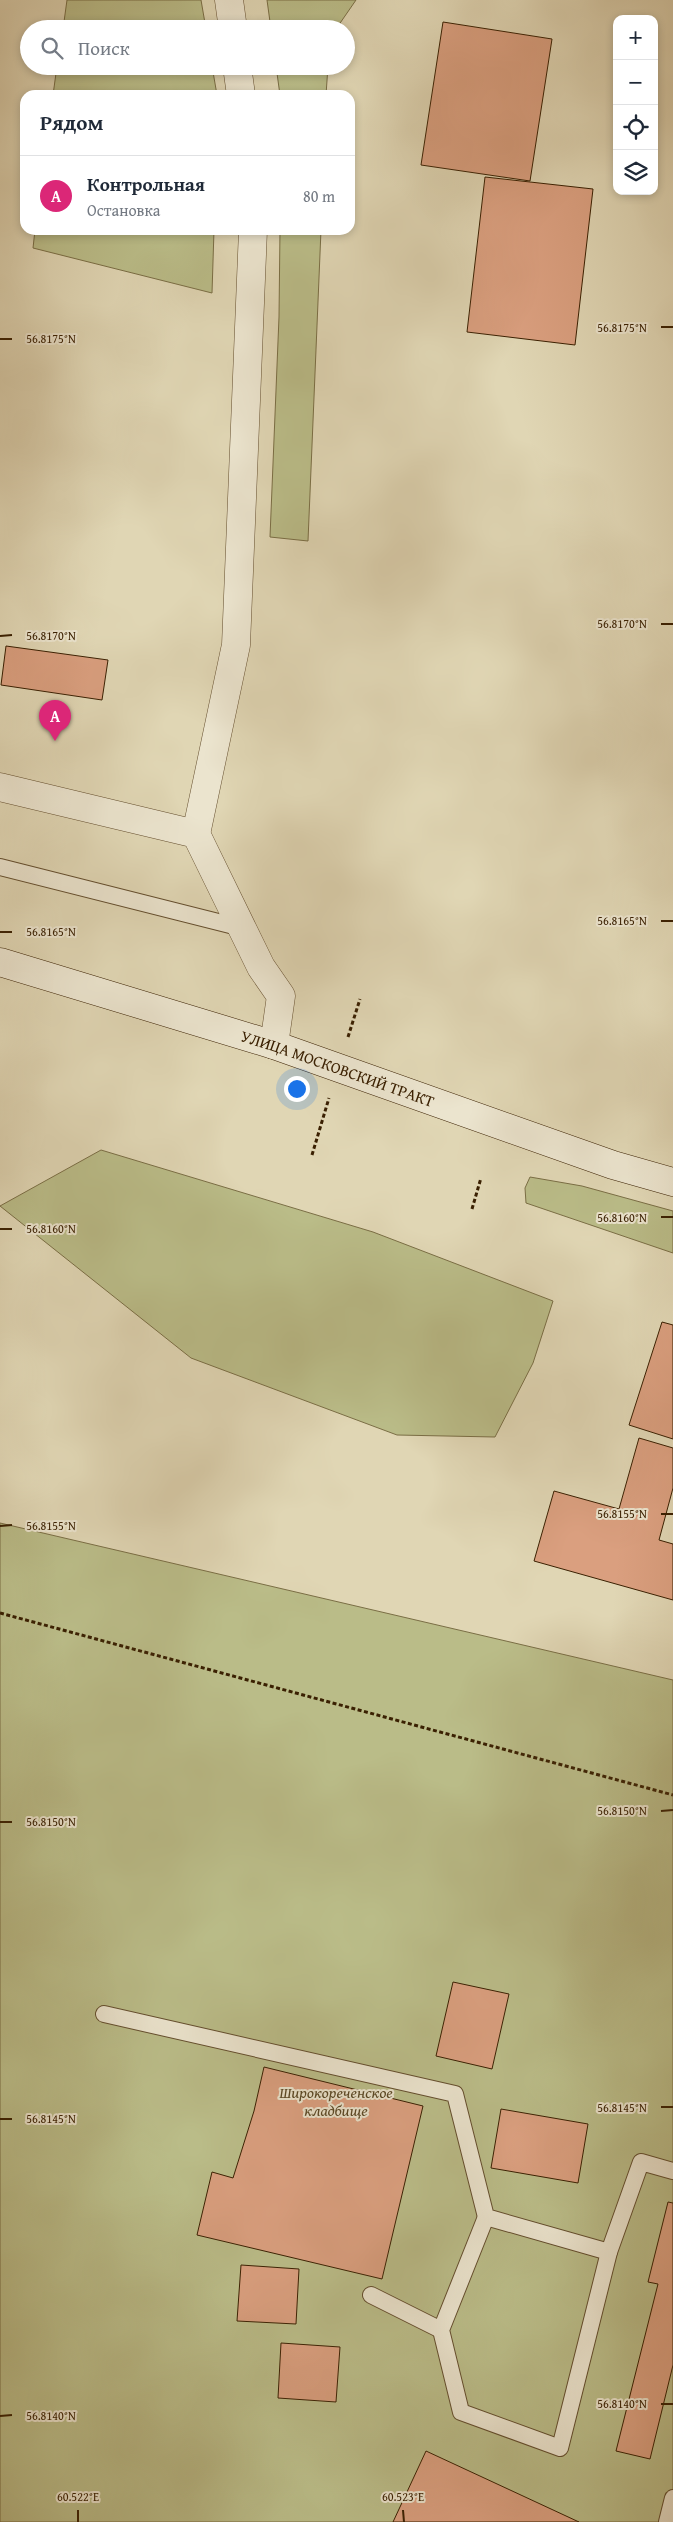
<!DOCTYPE html>
<html lang="ru">
<meta charset="utf-8">
<style>
body{margin:0;font-family:"Gentium Book Plus",serif;background:#f2f2f3;color:#1f2937}
.controls{position:absolute;right:15px;top:15px;display:grid;overflow:hidden;border-radius:10px;box-shadow:0 2px 8px #0003}
.controls button{width:45px;height:45px;display:grid;place-items:center;padding:0;border:0;border-bottom:1px solid #e0e1e3;background:#fff;color:#1f2937;font:25px sans-serif}
.you{position:absolute;left:296px;top:1088px;width:18px;height:18px;margin:-12px;border:4px solid #fff;border-radius:50%;background:#1a73e8;box-shadow:0 0 0 8px #1a73e833}
.badge{display:grid;place-items:center;width:32px;height:32px;border-radius:50%;background:#db2777;color:#fff;font-size:16px;font-weight:700}
.pin{position:absolute;translate:-50% -41px;filter:drop-shadow(0 1px 2px #0008)}
.pin::after{content:'';position:absolute;top:26px;width:18px;height:15px;background:inherit;clip-path:polygon(0 0,100% 0,50% 100%)}
.list{margin:0;padding:0;list-style:none}
h2{display:flex;justify-content:space-between;align-items:center;height:65px;margin:0;padding:0 20px;font-size:21px}
h2 small{font-size:16px;font-weight:400;color:#747a83}
.list li{display:grid;grid-template-columns:32px 1fr auto;gap:15px;align-items:center;box-sizing:border-box;height:80px;padding:0 20px;border-top:1px solid #e0e1e3}
.list b{display:block;font-size:19px;white-space:nowrap}
.list p{margin:0;font-size:16px;white-space:nowrap;color:#747a83}
.list em{font-size:16px;font-style:normal;color:#747a83}
.icon{flex:none;width:28px;height:28px;fill:none;stroke:currentColor;stroke-width:2;stroke-linecap:round;stroke-linejoin:round}
.map{position:relative;flex:none;width:673px;height:2522px;overflow:hidden}
.search{position:absolute;background:#fff;box-shadow:0 2px 8px #0003;left:20px;top:20px;width:335px;height:55px;display:flex;align-items:center;gap:12px;box-sizing:border-box;padding:0 18px;border-radius:28px;color:#747a83;font-size:19px}
.panel{position:absolute;background:#fff;box-shadow:0 2px 8px #0003;left:20px;top:90px;width:335px;height:145px;border-radius:15px}
.map>svg:first-child{display:block}
</style>
<div class="map">
<svg width="673" height="2522" viewBox="0 0 673 2522">
<rect width="100%" height="100%" fill="#e0d6b4"/>
<filter id="stains"><feTurbulence type="fractalNoise" baseFrequency=".004" numOctaves="4"/><feColorMatrix values="0 0 0 0 .2 0 0 0 0 .09 0 0 0 0 .02 0 0 0 .5 -.17"/></filter>
<radialGradient id="worn" r=".72"><stop offset=".6" stop-color="#630" stop-opacity="0"/><stop offset="1" stop-color="#630" stop-opacity=".3"/></radialGradient>
<g fill="#babc88" stroke="#7a6e45">
<path d="M67,0H201L206,29H63Z"/>
<path d="M267,0H356L336,29H271Z"/>
<path d="M57,66H212L217,95H53Z"/>
<path d="M276,66H328L326,95H280Z"/>
<path d="M35,230H214L212,293L33,248Z"/>
<path d="M280,230H321L308,541L270,537L279,317Z"/>
<path d="M101,1150L373,1232L553,1301L533,1363L495,1437L397,1435L191,1358L0,1206Z"/>
<path d="M530,1177L582,1186L673,1211V1253L526,1203L525,1188Z"/>
<path d="M0,1523L673,1680V2522H0Z"/>
</g>
<g fill="#da9f7f" stroke="#3a2002">
<path d="M443,22L552,39L530,181L421,165Z"/>
<path d="M485,177L593,189L575,345L467,332Z"/>
<path d="M6,646L108,660L102,700L1,685Z"/>
<path d="M662,1322L673,1325V1439L629,1425Z"/>
<path d="M639,1438L673,1448V1488L659,1540L673,1544V1600L534,1561L554,1491L619,1509Z"/>
<path d="M453,1982L509,1994L492,2069L436,2056Z"/>
<path d="M264,2067L423,2106L382,2279L197,2235L212,2172L233,2178L254,2111Z"/>
<path d="M501,2109L588,2124L578,2183L491,2168Z"/>
<path d="M668,2202L673,2203V2365L650,2459L616,2451L658,2284L648,2282Z"/>
<path d="M241,2265L299,2269L296,2324L237,2321Z"/>
<path d="M281,2343L340,2347L336,2402L278,2398Z"/>
<path d="M426,2451L579,2522H393Z"/>
</g>
<g fill="none" stroke-linecap="round" stroke-linejoin="round">
<defs>
<g id="lane">
<path d="M0,867L242,928"/>
<path d="M104,2014L455,2094L486,2217L609,2252"/>
<path d="M486,2217L441,2330L461,2412L560,2448L609,2252L641,2162L673,2171"/>
<path d="M371,2295L441,2330"/>
<path d="M667,2522L673,2498"/>
</g>
<g id="street">
<path d="M229,0L233,29"/>
<path d="M237,66L241,95"/>
<path d="M0,787L196,834L261,967L281,996L274,1045"/>
<path d="M196,834L236,645L253,230"/>
</g>
<g id="secondary">
<path id="s1" d="M0,962L274,1045L613,1165L673,1182"/>
</g>
</defs>
<use href="#lane" stroke="#644e2e" stroke-width="18"/>
<use href="#street" stroke="#644e2e" stroke-width="29"/>
<use href="#secondary" stroke="#3a2002" stroke-width="29"/>
<g stroke="#3a2002" stroke-width="3" stroke-dasharray="4 2.5" stroke-linecap="butt">
<path d="M348,1037L360,999"/>
<path d="M312,1155L329,1098"/>
<path d="M472,1209L481,1178"/>
<path d="M0,1613L673,1795"/>
</g>
<use href="#lane" stroke="#ebe4ce" stroke-width="16"/>
<use href="#street" stroke="#ebe4ce" stroke-width="28"/>
<use href="#secondary" stroke="#ebe4ce" stroke-width="28"/>
</g>
<path fill="none" stroke="#3a2002" stroke-width="2" d="M661,327H673M0,339H12M661,624H673M0,636L12,635M661,921H673M0,932H12M661,1217H673M0,1229H12M661,1514H673M0,1526L12,1525M661,1811L673,1810M0,1822H12M661,2107H673M0,2119H12M661,2404H673M0,2416L12,2415M78,2510V2522M403,2510L404,2522"/>
<g text-anchor="middle" dominant-baseline="central" stroke-width="4" stroke-linejoin="round" paint-order="stroke">
<g font-size="16" fill="#3a2002" stroke="#ebe4ce">
<text stroke="none"><textPath href="#s1" startOffset="354">УЛИЦА МОСКОВСКИЙ ТРАКТ</textPath></text>
</g>
<g font-size="16" font-style="italic" fill="#5a4724" stroke="#ebe4ce">
<text x="336" y="2092">Широкореченское<tspan x="336" dy="18">кладбище</tspan></text>
</g>
</g>
<g font-size="12" text-anchor="middle" fill="#3a2002" stroke="#ebe4ce" stroke-width="4" stroke-linejoin="round" paint-order="stroke">
<text x="622" y="332">56.8175°N</text>
<text x="51" y="343">56.8175°N</text>
<text x="622" y="628">56.8170°N</text>
<text x="51" y="640">56.8170°N</text>
<text x="622" y="925">56.8165°N</text>
<text x="51" y="936">56.8165°N</text>
<text x="622" y="1222">56.8160°N</text>
<text x="51" y="1233">56.8160°N</text>
<text x="622" y="1518">56.8155°N</text>
<text x="51" y="1530">56.8155°N</text>
<text x="622" y="1815">56.8150°N</text>
<text x="51" y="1826">56.8150°N</text>
<text x="622" y="2112">56.8145°N</text>
<text x="51" y="2123">56.8145°N</text>
<text x="622" y="2408">56.8140°N</text>
<text x="51" y="2420">56.8140°N</text>
<text x="78" y="2501">60.522°E</text>
<text x="403" y="2501">60.523°E</text>
</g>
<rect width="100%" height="100%" filter="url(#stains)"/>
<rect width="100%" height="100%" fill="url(#worn)"/>
</svg>
<div class="controls">
<button>+</button>
<button>−</button>
<button><svg class="icon" aria-label="locate" viewBox="0 0 24 24"><circle cx="12" cy="12" r="6"/><path d="M12 2v4M12 18v4M2 12h4M18 12h4"/></svg></button>
<button><svg class="icon" aria-label="layers" viewBox="0 0 24 24"><path d="M12 4l9 5-9 5-9-5zM3 14l9 5 9-5"/></svg></button>
</div>
<div class="you"></div>
<div class="pin badge" style="left:55px;top:741px">A</div>
<div class="search"><svg class="icon" aria-label="search" viewBox="0 0 24 24"><circle cx="10" cy="10" r="6"/><path d="M15 15l6 6"/></svg>Поиск</div>
<section class="panel">
<h2>Рядом<small></small></h2>
<ul class="list">
<li><span class="badge">A</span><div><b>Контрольная</b><p>Остановка</p></div><em>80 m</em></li>
</ul>
</section>
</div>
